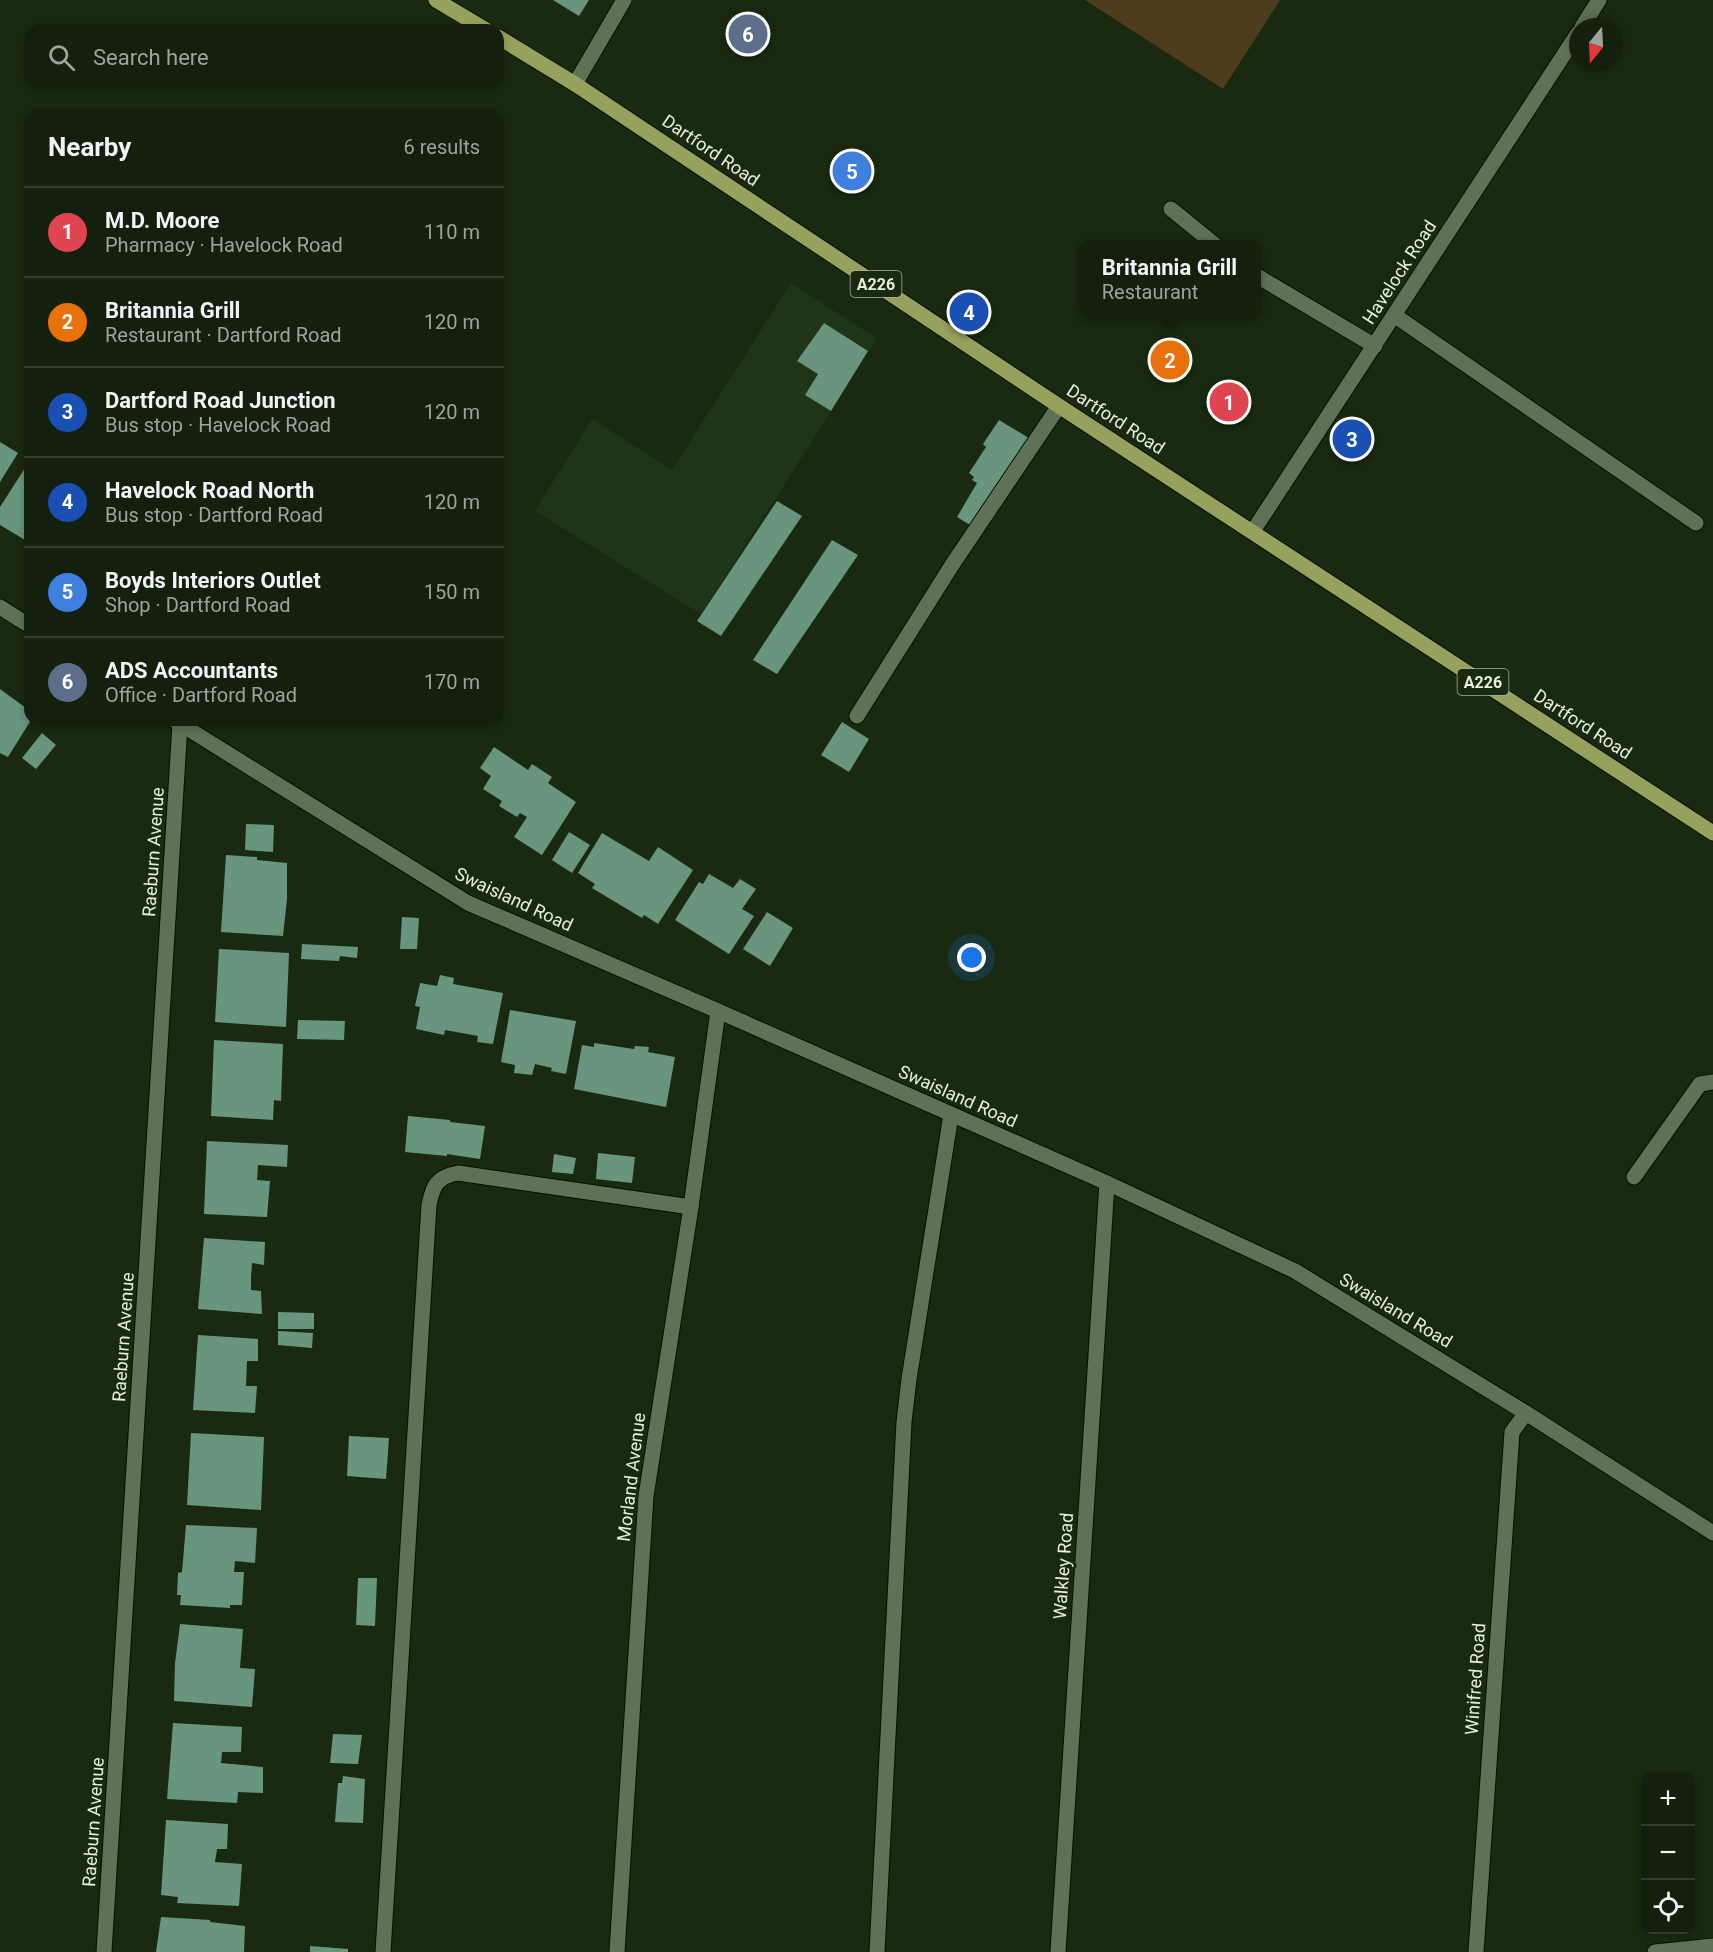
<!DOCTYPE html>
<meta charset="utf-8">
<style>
body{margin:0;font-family:Roboto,sans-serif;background:#1c2816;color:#f1f3f6}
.controls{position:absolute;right:18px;bottom:18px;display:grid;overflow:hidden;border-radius:12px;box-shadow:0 3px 9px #0003}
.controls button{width:54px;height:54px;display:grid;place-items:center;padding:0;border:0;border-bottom:2px solid #323e2e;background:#13200d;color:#f1f3f6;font:30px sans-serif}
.compass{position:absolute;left:1569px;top:18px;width:54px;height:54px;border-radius:50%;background:#13200d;box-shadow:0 3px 9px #0003;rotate:198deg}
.you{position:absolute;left:972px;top:958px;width:21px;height:21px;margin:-15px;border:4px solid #fff;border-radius:50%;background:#1a73e8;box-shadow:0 0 0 9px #1a73e833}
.badge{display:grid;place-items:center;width:39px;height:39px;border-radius:50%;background:#b45309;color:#fff;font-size:20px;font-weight:700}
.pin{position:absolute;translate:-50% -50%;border:3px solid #fff;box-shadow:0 2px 6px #0006}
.popup{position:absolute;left:1078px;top:240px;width:183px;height:78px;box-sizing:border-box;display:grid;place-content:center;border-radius:12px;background:#13200d;filter:drop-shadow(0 2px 4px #0005);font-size:20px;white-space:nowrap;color:#9da39d}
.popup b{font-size:22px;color:#f1f3f6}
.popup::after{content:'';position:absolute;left:50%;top:100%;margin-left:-12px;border:12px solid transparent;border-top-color:#13200d}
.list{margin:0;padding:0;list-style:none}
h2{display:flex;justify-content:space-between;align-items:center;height:78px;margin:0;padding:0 24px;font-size:26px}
h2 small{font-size:20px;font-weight:400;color:#9da39d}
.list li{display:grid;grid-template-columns:39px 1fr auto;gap:18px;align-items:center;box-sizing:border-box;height:90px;padding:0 24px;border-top:2px solid #323e2e}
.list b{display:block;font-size:22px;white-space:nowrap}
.list p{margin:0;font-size:20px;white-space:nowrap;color:#9da39d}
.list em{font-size:20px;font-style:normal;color:#9da39d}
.icon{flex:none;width:33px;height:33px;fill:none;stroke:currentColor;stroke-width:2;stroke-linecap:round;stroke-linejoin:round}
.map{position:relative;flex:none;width:1713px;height:1952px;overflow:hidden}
.search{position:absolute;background:#13200d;box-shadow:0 3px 9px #0003;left:24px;top:24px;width:480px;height:66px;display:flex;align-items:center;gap:15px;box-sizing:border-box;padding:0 21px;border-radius:18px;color:#9da39d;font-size:22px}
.panel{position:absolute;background:#13200d;box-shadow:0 3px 9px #0003;left:24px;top:108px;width:480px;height:618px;border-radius:18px}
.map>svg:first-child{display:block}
</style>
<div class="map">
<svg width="1713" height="1952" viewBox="0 0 1713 1952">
<rect width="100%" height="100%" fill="#192a11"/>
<path fill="#203516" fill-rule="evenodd" d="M791,283L876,338L831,412L701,614L535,511L592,419L672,470ZM824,323L868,351L831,411L805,395L818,374L797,361Z"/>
<path fill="#4d3d1a" d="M1085,0H1280L1223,89Z"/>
<g fill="#68957e">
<path d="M553,0H589L579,16Z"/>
<path d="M824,323L868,351L831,411L805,395L818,374L797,361Z"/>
<path d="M999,420L1029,438L970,525L957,517L977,483L972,480L974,477L969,473L986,447L983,444Z"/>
<path d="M0,442L18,453L0,482Z"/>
<path d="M25,468L30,471V543L0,525V507Z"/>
<path d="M777,501L802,516L721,636L697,621Z"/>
<path d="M832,540L858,555L777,674L753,660Z"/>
<path d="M0,689L30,711L31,720L8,757L0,753Z"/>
<path d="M842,722L869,739L849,772L821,755Z"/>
<path d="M42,733L56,745L36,769L22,758Z"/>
<path d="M494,747L528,770L532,764L552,777L548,783L576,802L542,855L514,837L527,817L520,813L517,817L499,806L502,801L483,789L491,776L480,768Z"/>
<path d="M246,824L274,825L273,852L245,850Z"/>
<path d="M569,832L590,845L572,873L552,860Z"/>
<path d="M602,833L649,861L658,847L693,870L658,924L644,915L642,918L592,888L595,884L578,873Z"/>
<path d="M226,855L257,857V860L287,863V899L283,936L221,932Z"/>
<path d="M709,874L733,888L740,879L756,889L742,909L754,916L729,954L675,920L699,882L703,884Z"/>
<path d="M767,912L793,928L770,966L743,949Z"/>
<path d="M402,917L419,918L417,949H400Z"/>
<path d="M302,944L358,947L357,958L340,956L339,961L301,959Z"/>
<path d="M219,949L289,953L286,1027L215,1022Z"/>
<path d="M440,975L454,978L453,984L503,993L493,1044L477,1042L478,1036L445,1030L444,1035L416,1029L420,1007L415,1006L420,983L437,986Z"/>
<path d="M510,1010L576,1021L566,1074L551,1071L552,1068L535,1064L532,1075L514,1073L515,1065L501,1062Z"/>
<path d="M298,1020L345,1021L344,1040L297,1039Z"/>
<path d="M214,1040L283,1044L281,1101L274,1100L273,1120L211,1116Z"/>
<path d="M594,1043L634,1049L635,1046L649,1047L648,1052L675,1057L666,1107L574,1089L582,1045L594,1047Z"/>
<path d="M408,1116L450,1120V1122L485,1126L480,1159L447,1154V1156L405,1152Z"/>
<path d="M207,1141L288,1145L287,1167L258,1165L257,1180L270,1181L267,1217L204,1214Z"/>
<path d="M598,1153L635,1157L632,1183L596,1179Z"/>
<path d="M554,1154L576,1158L573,1174L552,1172Z"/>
<path d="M204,1238L265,1242L264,1265L252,1263L251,1277V1290L261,1291L262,1314L198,1309Z"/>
<path d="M278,1312L314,1313V1329H278Z"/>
<path d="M278,1331L313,1333L312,1348L278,1345Z"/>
<path d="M198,1335L258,1339V1361H247L246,1386H257L255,1413L193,1410Z"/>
<path d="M191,1433L264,1437L261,1510L187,1505Z"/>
<path d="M349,1436L389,1438L386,1479L347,1476Z"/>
<path d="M186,1525L257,1528L255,1563L235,1561L234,1572H244L242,1605H230V1608L180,1605L181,1595H177L178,1573L182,1572Z"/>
<path d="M358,1578H377L375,1626L356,1625Z"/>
<path d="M180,1624L243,1629L240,1668L255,1669L252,1707L174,1701L175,1663Z"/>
<path d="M173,1723L242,1727L241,1752H222L221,1763L263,1767V1793L238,1792L237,1803L167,1799Z"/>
<path d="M333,1734L362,1735L358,1764L330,1763Z"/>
<path d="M343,1776L365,1779L363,1823L335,1822L338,1783H342Z"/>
<path d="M166,1820L228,1824L227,1849H217L215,1862L242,1864L239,1906L177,1903L178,1897L161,1895Z"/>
<path d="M161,1917L210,1920V1922L245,1926L244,1952H156Z"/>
<path d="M310,1946L348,1949V1952H310Z"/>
</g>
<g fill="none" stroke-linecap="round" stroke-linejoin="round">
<defs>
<g id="lane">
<path d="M575,84L624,0"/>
<path d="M1171,209L1214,244"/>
<path d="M1257,276L1375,346"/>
<path d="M1394,315L1696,523"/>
<path d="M857,716L952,565L1059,406"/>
<path d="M1634,1177L1700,1084L1713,1082"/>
<path d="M383,1952L429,1205C433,1185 437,1177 458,1173L691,1207"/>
<path d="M877,1952L904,1422L909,1379L951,1115"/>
</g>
<g id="street">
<path d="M1582,27L1599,0"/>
<path d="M1253,531L1578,33"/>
<path d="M0,607L30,626"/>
<path d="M174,720L468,903L718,1011L1107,1183L1295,1271L1526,1413L1713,1533"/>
<path d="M104,1952L180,724"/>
<path d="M617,1952L646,1496L691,1207L718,1011"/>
<path d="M1058,1952L1107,1183"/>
<path d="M1476,1952L1512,1432L1526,1413"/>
<path d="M1655,1952L1713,1946"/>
</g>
<g id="primary">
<path d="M436,0L486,30"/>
<path d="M498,37L575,84L1059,406L1713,833"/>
</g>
</defs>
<use href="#lane" stroke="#041200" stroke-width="17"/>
<use href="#street" stroke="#041200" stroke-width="17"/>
<use href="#primary" stroke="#041200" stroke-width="17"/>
<use href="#lane" stroke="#5f7256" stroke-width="15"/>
<use href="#street" stroke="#5f7256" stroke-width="15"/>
<use href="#primary" stroke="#97a15d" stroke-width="15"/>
</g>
<g text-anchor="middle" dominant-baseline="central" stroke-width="6" stroke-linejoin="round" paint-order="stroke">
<g fill="#192a11" stroke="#a7b4a1" stroke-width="1.5">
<rect x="850.5" y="271" width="51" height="26" rx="4.5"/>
<rect x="1457.5" y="669" width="51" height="26" rx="4.5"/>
</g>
<g font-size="16" font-weight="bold" fill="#e4efdf">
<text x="876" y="284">A226</text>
<text x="1483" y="682">A226</text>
</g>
<g font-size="18" fill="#e4efdf" stroke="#192a11">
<text transform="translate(711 150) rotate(34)">Dartford Road</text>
<text transform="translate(1399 272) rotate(-57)">Havelock Road</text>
<text transform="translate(1116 419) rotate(33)">Dartford Road</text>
<text transform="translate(1583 724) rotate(33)">Dartford Road</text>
<text transform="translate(153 852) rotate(-86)">Raeburn Avenue</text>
<text transform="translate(514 899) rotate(25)">Swaisland Road</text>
<text transform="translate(958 1096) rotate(24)">Swaisland Road</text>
<text transform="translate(1396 1310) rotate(31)">Swaisland Road</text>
<text transform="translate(123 1337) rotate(-86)">Raeburn Avenue</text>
<text transform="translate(631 1477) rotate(-83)">Morland Avenue</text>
<text transform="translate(1063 1566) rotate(-86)">Walkley Road</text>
<text transform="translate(1475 1679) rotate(-86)">Winifred Road</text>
<text transform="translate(93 1822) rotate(-86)">Raeburn Avenue</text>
</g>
</g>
</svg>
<div class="controls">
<button>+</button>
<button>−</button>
<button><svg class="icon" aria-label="locate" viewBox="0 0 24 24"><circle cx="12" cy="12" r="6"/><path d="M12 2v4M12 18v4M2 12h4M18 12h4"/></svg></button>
</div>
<svg class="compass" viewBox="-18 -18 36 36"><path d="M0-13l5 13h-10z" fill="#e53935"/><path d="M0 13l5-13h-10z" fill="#9da39d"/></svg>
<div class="you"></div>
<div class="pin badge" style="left:1229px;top:402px;background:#e0444e">1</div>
<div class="pin badge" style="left:1170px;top:360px;background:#e8710a">2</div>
<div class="popup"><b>Britannia Grill</b>Restaurant</div>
<div class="pin badge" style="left:1352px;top:439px;background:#1a4fb4">3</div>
<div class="pin badge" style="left:969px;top:312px;background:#1a4fb4">4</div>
<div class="pin badge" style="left:852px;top:171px;background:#3f7fe0">5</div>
<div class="pin badge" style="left:748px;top:34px;background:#5c6f8a">6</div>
<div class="search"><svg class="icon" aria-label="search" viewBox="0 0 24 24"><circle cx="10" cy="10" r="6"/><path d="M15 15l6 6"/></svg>Search here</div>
<section class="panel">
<h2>Nearby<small>6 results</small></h2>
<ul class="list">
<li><span class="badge" style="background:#e0444e">1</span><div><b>M.D. Moore</b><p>Pharmacy · Havelock Road</p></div><em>110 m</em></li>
<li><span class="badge" style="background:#e8710a">2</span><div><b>Britannia Grill</b><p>Restaurant · Dartford Road</p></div><em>120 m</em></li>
<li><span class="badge" style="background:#1a4fb4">3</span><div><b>Dartford Road Junction</b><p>Bus stop · Havelock Road</p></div><em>120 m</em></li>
<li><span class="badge" style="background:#1a4fb4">4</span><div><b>Havelock Road North</b><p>Bus stop · Dartford Road</p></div><em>120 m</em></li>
<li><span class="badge" style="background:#3f7fe0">5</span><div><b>Boyds Interiors Outlet</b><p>Shop · Dartford Road</p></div><em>150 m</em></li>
<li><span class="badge" style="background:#5c6f8a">6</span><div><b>ADS Accountants</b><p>Office · Dartford Road</p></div><em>170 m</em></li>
</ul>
</section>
</div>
